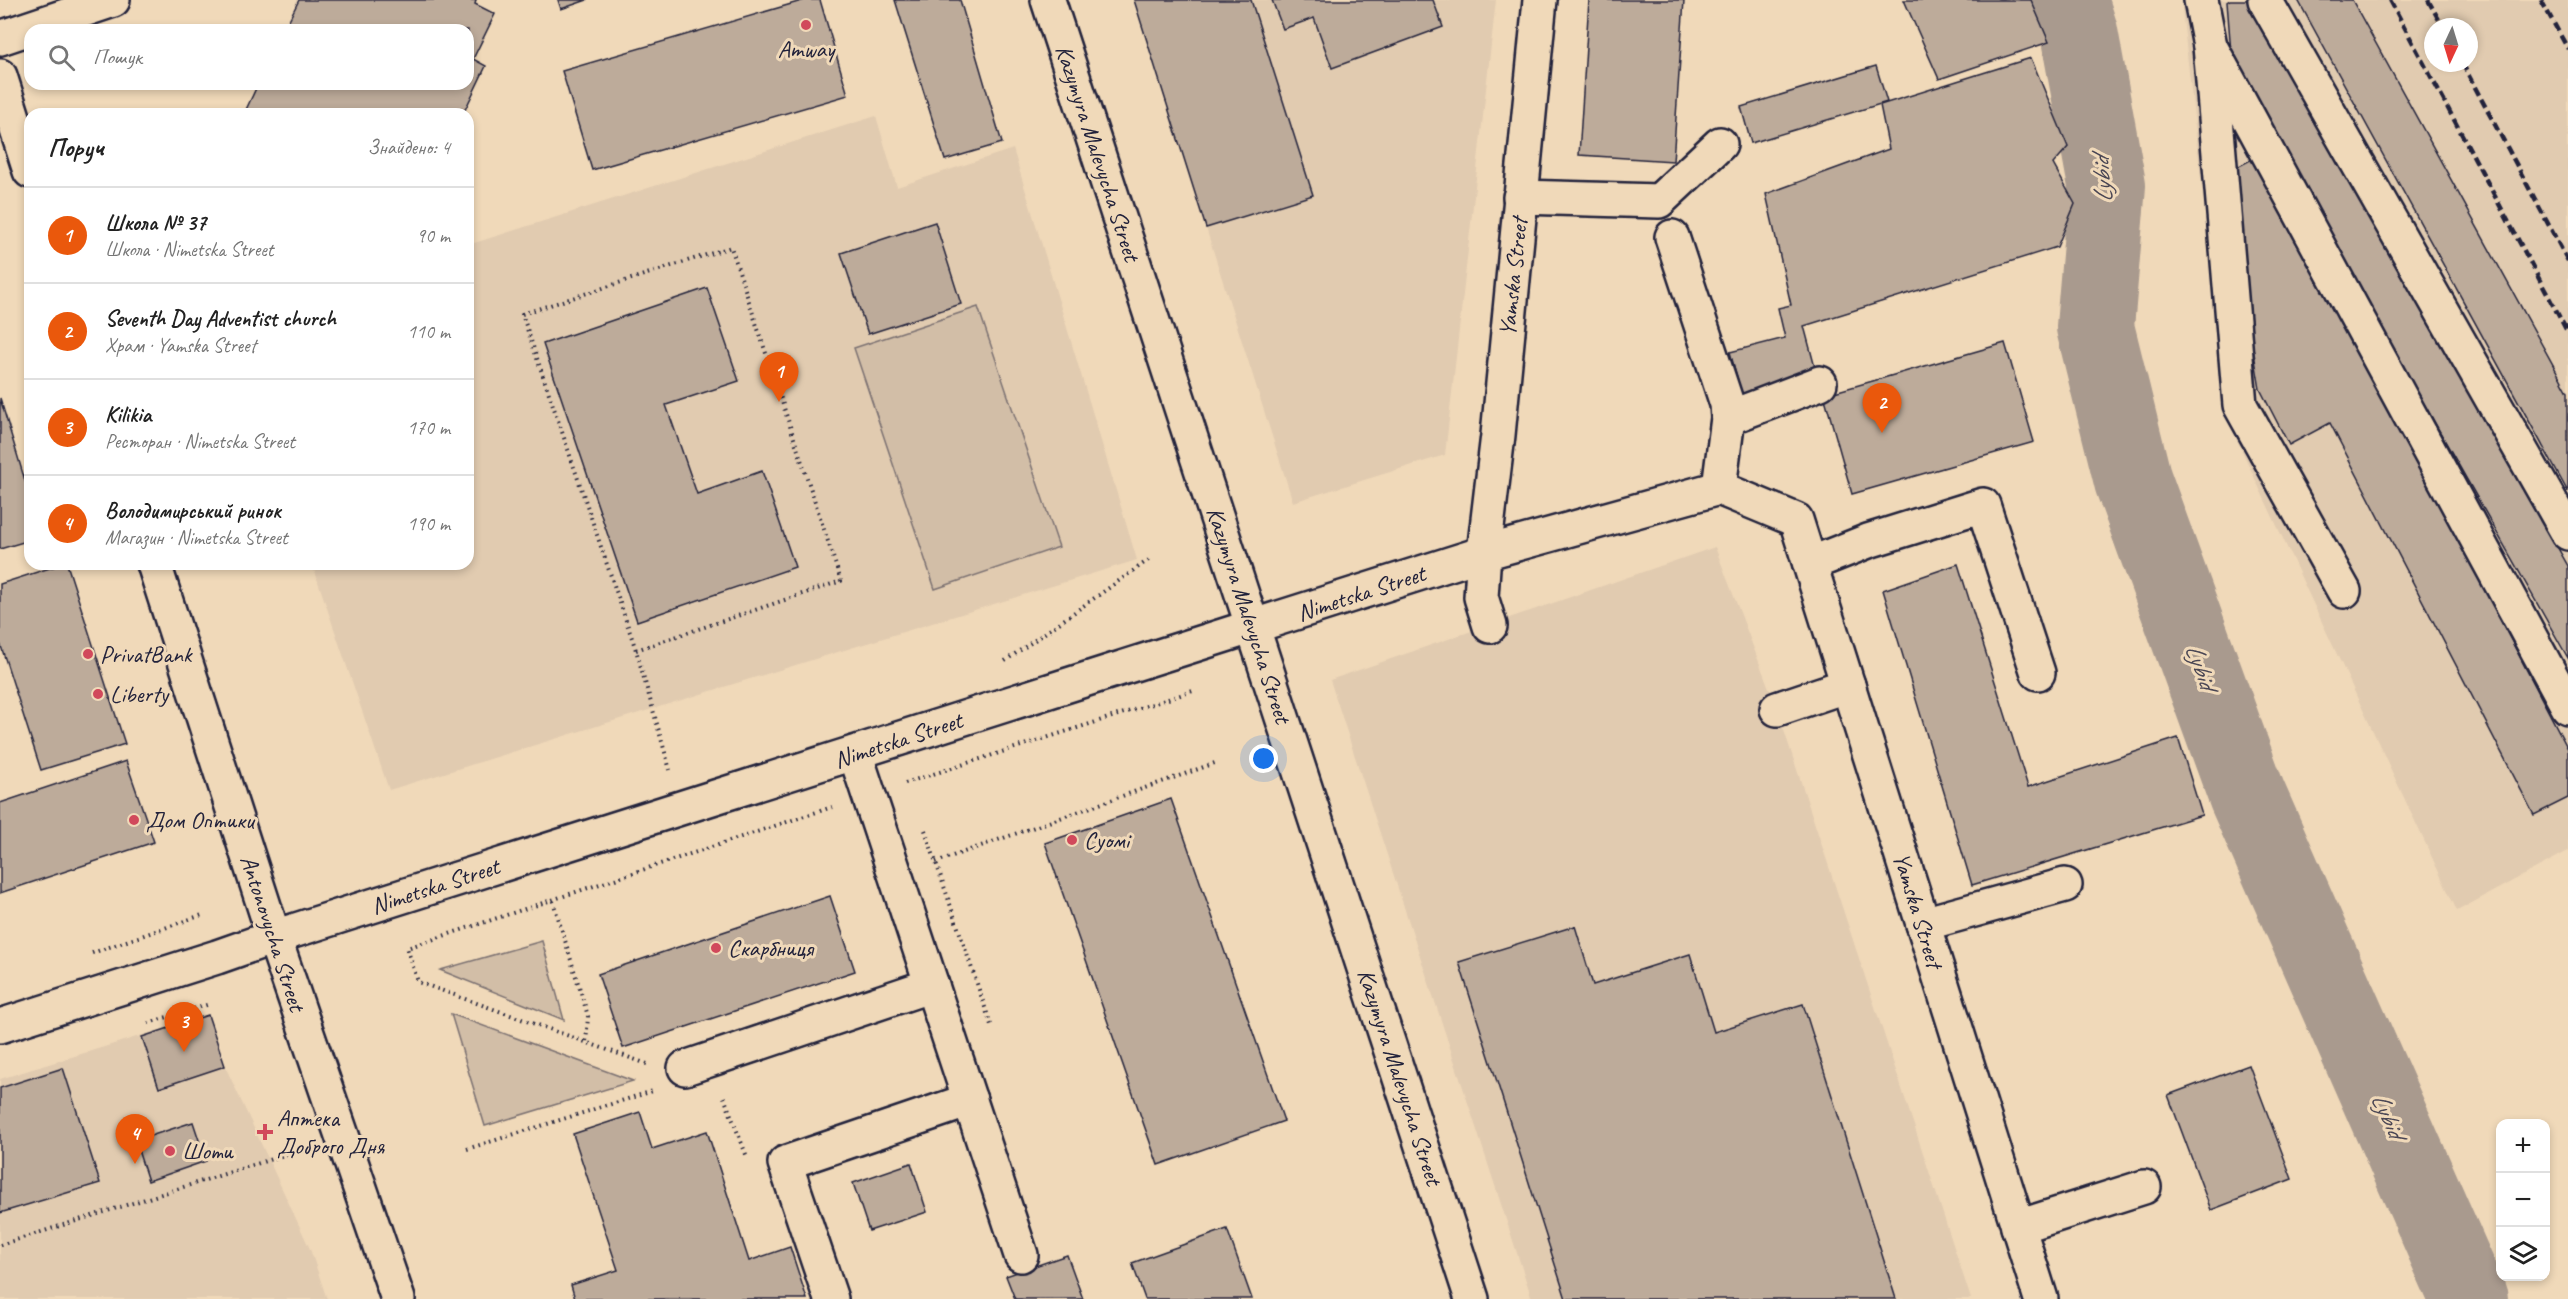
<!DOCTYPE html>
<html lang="uk">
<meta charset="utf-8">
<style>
body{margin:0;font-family:Caveat,sans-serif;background:#f6f6f6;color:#222}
.controls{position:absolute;right:18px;bottom:18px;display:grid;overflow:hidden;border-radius:12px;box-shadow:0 3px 9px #0003}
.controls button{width:54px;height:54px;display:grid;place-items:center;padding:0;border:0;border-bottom:2px solid #e0e0e0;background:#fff;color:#222;font:30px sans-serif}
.compass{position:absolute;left:2424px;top:18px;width:54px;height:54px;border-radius:50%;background:#fff;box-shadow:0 3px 9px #0003;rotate:184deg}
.you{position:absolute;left:1264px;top:759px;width:21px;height:21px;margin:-15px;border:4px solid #fff;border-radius:50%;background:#1a73e8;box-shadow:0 0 0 9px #1a73e833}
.badge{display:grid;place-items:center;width:39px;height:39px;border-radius:50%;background:#ea580c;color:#fff;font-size:20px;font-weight:700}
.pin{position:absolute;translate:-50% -50px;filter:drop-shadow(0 2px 3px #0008)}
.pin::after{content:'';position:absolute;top:32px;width:21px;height:18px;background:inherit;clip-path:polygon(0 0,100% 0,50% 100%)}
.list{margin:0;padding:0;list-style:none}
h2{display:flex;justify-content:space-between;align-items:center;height:78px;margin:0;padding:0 24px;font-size:26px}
h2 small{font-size:20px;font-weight:400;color:#767676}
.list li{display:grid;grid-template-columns:39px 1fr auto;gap:18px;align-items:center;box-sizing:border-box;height:96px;padding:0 24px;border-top:2px solid #e0e0e0}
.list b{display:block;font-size:22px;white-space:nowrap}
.list p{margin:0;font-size:20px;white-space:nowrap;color:#767676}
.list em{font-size:20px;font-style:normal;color:#767676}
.icon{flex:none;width:33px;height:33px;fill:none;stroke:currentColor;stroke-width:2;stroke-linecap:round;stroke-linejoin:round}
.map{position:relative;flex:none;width:2568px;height:1299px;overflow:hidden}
.search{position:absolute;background:#fff;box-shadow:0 3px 9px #0003;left:24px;top:24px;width:450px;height:66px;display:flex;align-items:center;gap:15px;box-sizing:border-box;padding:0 21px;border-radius:18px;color:#767676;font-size:22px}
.panel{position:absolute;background:#fff;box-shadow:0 3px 9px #0003;left:24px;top:108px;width:450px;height:462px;border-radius:18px}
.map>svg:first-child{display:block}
</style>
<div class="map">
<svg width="2568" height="1299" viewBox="0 0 2568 1299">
<rect width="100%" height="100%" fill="#f0d9b9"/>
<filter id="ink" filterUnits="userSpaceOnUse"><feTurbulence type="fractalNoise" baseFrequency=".0167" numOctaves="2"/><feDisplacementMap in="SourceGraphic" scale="12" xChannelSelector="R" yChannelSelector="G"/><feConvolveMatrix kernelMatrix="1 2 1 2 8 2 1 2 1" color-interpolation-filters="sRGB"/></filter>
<g filter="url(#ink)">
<g fill="#e1cbb0" fill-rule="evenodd">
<path d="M1251,0H1496L1445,455L1293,502L1206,228L1313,195Z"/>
<path d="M2181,0H2568V851L2457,911L2228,421ZM2433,27H2469V63H2433Z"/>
<path d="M876,116L897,187L1013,149L1137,560L389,790L312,564H468V245Z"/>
<path d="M1715,547L1777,709L1971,1299H1532L1330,680Z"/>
<path d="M208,1015L225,1066L310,1249L327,1299H0V1079Z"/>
</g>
<g fill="#d2bea7" stroke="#7a7071" stroke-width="1.5">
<path d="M978,307L1059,547L935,589L854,348Z"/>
<path d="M542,941L564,1020L440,970Z"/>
<path d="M451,1014L633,1081L485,1126Z"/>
</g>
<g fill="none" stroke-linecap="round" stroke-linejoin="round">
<path stroke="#a99a8e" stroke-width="78" d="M2069,0L2079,32L2107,185L2095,327L2133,481L2247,795L2469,1299"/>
</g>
<g fill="#bdab9a" stroke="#22223b" stroke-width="1.5">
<path d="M299,0H476L475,4L495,14L473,59L486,66L463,114H244L258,84H468V30H284Z"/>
<path d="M558,0H587L561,9Z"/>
<path d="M805,0H820L848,95L592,170L562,71Z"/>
<path d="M895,0H960L1002,143L945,160Z"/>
<path d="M1134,0H1251L1313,195L1206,228Z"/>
<path d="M1272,0H1433L1443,27L1332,68L1314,18L1283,29Z"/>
<path d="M1589,0H1684L1673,161L1579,155Z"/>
<path d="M1904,0H2031L2049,42L1939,79Z"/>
<path d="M2230,0H2248L2568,566V658L2232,65L2227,2Z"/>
<path d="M2298,0H2352L2568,392V492Z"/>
<path d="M2031,58L2068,147L2053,164L2075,204L2057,247L1804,326L1817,375L1743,399L1730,352L1785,338L1778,308L1791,305L1766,194L1889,149L1880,105Z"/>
<path d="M1876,66L1887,102L1751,143L1741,107Z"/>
<path d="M2258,156L2568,749V798L2534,815L2330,423L2289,445L2260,389L2224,174Z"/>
<path d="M935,222L961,304L868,334L841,253Z"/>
<path d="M707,288L739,381L666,405L697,494L762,471L795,567L637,621L543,344Z"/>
<path d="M2005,343L2034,442L1852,494L1824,395Z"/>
<path d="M0,398L30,497V540L0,549Z"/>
<path d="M62,564H67L125,744L41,770L0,643V584Z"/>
<path d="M1958,564L2028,787L2178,738L2202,815L1972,885L1883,590Z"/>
<path d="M126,761L154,842L0,893V803Z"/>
<path d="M1171,799L1284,1121L1158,1165L1045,843Z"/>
<path d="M830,896L855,971L623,1048L598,974Z"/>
<path d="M1575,926L1593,985L1690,954L1714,1032L1803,1004L1896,1299H1566L1459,962Z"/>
<path d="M208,1015L225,1066L159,1088L142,1037Z"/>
<path d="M2249,1065L2292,1179L2211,1210L2168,1095Z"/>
<path d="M63,1068L100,1183L0,1213V1088Z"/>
<path d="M640,1112L652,1149L707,1131L749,1261L790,1247L807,1299H575L571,1285L618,1270L573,1134Z"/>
<path d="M193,1122L206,1161L148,1181L135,1141Z"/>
<path d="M911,1163L927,1212L869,1231L853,1183Z"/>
<path d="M1227,1229L1252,1299H1145L1132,1263Z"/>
<path d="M1067,1255L1083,1299H1015L1006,1276Z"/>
</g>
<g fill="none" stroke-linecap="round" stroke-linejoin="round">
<defs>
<g id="minor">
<path d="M2201,0L2210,46L2240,405L2344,591"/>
<path d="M2265,0L2568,533"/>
<path d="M0,38L113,0"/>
<path d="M2210,46L2568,707"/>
<path d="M1520,197L1659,201L1720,144"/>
<path d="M1672,237L1727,404L1728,418L1719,488"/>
<path d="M1728,418L1820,383"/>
<path d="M1810,564L1868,541L1983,505L2038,673"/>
<path d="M1490,626L1481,597L1484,553L1498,435L1540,0"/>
<path d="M1777,709L1848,685"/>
<path d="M855,753L1021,1255"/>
<path d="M1923,924L2065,885"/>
<path d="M0,1026L217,957L274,937L1484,553L1719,488L1796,520L2041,1299"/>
<path d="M685,1068L932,985"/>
<path d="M2018,1227L2144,1187"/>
<path d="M831,1299L785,1163L970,1100"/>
</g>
<g id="major">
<path d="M1048,0L1472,1299"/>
<path d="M0,76L30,171"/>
<path d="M154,564L274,937L398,1299"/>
</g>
</defs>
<use href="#minor" stroke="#22223b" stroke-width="38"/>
<use href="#major" stroke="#22223b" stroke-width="38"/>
<g stroke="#22223b" stroke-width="4" stroke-dasharray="1.5 4.5" stroke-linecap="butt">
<path d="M636,650L841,581L731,247L522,314L636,650L670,770"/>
<path d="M1005,661L1150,559"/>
<path d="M905,783L1193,691"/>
<path d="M925,830L992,1028"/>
<path d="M936,862L1218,762"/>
<path d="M553,901L588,1016L586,1043"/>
<path d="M92,953L202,915"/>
<path d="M148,1023L210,1004"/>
<path d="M647,1064L418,982L407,948L832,807"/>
<path d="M724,1097L747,1157"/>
<path d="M467,1149L653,1091"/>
<path d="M0,1245L294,1152"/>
</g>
<use href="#minor" stroke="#f0d9b9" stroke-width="33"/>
<use href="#major" stroke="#f0d9b9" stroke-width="33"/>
<g stroke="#22223b" stroke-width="4.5" stroke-dasharray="9 4.5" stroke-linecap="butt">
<path d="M2390,0L2568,333"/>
<path d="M2428,0L2443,27"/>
<path d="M2541,0L2568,49"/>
<path d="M2462,63L2568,261"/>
</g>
</g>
</g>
<g fill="#d1495b" stroke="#f0d9b9" stroke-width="2">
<circle cx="806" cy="25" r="6"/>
<circle cx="88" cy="654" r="6"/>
<circle cx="98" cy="694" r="6"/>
<circle cx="134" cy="820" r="6"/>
<circle cx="1072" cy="840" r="6"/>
<circle cx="716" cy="948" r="6"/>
<path d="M262 1123h6v6h6v6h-6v6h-6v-6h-6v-6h6z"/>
<circle cx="170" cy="1151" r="6"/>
</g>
<g text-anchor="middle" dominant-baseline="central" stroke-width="6" stroke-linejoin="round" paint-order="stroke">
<g font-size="24" fill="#22223b" stroke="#f0d9b9" text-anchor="start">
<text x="806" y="49" text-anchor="middle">Amway</text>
<text x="100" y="654">PrivatBank</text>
<text x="110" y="694">Liberty</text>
<text x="146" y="820">Дом Оптики</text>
<text x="1084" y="840">Суомі</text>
<text x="728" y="948">Скарбниця</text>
<text x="277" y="1118">Аптека<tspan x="277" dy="28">Доброго Дня</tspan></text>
<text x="182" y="1151">Шоти</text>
</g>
<g font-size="24" fill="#22223b" stroke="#f0d9b9">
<text transform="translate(1098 153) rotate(72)">Kazymyra Malevycha Street</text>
<text transform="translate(1513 277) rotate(-84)">Yamska Street</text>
<text transform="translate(1361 593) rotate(-18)">Nimetska Street</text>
<text transform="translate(1249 615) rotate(72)">Kazymyra Malevycha Street</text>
<text transform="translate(898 740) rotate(-18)">Nimetska Street</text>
<text transform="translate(435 886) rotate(-18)">Nimetska Street</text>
<text transform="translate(1918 910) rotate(73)">Yamska Street</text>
<text transform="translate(273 933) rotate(72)">Antonovycha Street</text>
<text transform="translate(1400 1077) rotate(72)">Kazymyra Malevycha Street</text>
</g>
<g font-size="26" font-style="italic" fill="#4a4654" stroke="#f0d9b9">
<text transform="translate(2102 180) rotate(-94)">Lybid</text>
<text transform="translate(2201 666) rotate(70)">Lybid</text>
<text transform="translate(2388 1115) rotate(66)">Lybid</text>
</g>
</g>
</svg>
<div class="controls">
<button>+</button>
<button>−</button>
<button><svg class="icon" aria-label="layers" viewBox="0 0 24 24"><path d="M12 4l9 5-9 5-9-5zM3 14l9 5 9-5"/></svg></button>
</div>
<svg class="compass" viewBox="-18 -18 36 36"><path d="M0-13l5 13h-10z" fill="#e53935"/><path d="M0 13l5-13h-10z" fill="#767676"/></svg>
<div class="you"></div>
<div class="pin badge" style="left:779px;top:402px">1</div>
<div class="pin badge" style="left:1882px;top:433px">2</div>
<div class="pin badge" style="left:184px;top:1052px">3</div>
<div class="pin badge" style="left:135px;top:1164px">4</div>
<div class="search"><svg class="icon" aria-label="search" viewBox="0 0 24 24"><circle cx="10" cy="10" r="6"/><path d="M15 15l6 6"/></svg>Пошук</div>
<section class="panel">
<h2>Поруч<small>Знайдено: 4</small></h2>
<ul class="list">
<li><span class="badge">1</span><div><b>Школа № 37</b><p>Школа · Nimetska Street</p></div><em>90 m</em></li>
<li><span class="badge">2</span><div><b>Seventh Day Adventist church</b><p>Храм · Yamska Street</p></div><em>110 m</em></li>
<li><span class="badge">3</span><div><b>Kilikia</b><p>Ресторан · Nimetska Street</p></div><em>170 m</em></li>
<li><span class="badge">4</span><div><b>Володимирський ринок</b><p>Магазин · Nimetska Street</p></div><em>190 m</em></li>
</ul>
</section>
</div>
